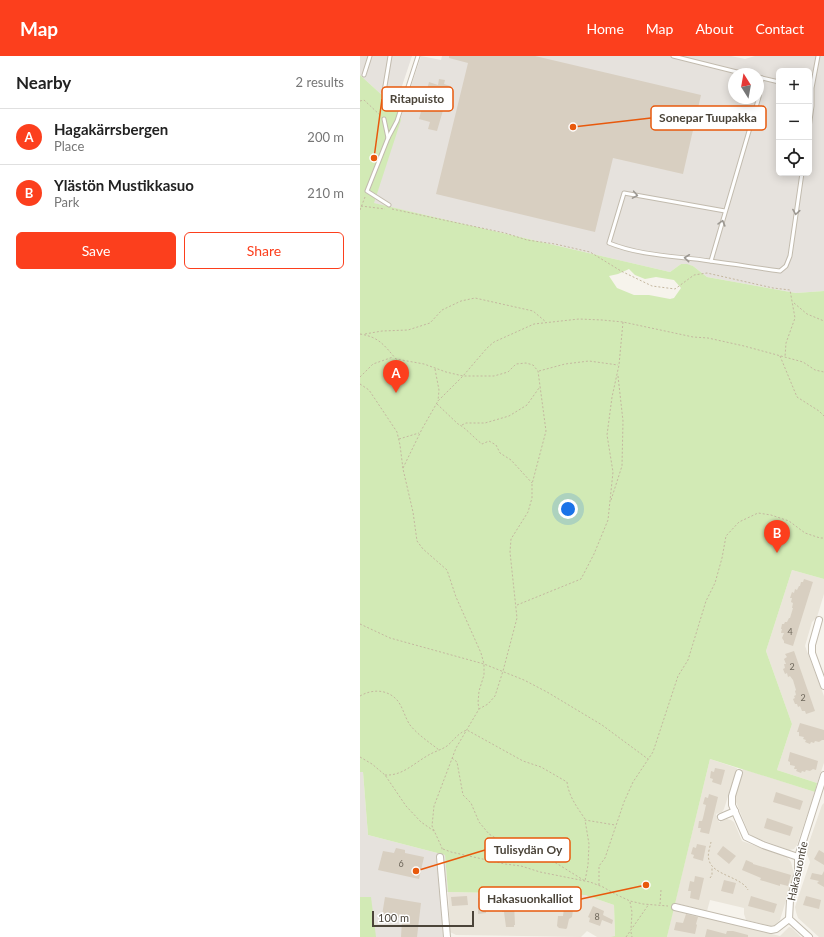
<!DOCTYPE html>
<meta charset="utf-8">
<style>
body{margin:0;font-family:Lato,sans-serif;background:#f6f6f6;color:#222}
.controls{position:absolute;right:12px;top:12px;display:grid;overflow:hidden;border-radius:6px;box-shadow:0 2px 10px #0003}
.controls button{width:36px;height:36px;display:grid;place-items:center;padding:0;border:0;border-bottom:1px solid #e0e0e0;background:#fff;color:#222;font:20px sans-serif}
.compass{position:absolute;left:368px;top:12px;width:36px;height:36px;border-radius:50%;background:#fff;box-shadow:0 2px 10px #0003;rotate:349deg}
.scale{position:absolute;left:12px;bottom:10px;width:102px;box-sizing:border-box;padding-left:4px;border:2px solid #4b4439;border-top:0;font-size:11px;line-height:14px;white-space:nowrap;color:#4b4439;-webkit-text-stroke:3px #fff;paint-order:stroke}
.you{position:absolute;left:208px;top:453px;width:14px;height:14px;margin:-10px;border:3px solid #fff;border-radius:50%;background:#1a73e8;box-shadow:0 0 0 6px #1a73e833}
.badge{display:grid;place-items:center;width:26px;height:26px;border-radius:50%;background:#fc3f1d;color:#fff;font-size:13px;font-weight:700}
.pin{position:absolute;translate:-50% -33px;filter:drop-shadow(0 1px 2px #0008)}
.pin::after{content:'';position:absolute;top:21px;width:14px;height:12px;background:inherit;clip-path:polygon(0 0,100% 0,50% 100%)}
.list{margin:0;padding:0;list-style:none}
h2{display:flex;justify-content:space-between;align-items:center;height:52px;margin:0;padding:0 16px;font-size:17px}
h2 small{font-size:13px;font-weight:400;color:#767676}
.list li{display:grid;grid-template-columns:26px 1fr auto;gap:12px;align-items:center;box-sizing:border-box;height:56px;padding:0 16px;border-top:1px solid #e0e0e0}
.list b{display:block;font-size:15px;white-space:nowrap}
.list p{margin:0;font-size:13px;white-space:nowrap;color:#767676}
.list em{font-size:13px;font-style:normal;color:#767676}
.actions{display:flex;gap:8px;padding:12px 16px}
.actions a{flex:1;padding:9px 0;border:1px solid #fc3f1d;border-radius:6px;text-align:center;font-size:14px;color:#fc3f1d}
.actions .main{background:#fc3f1d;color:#fff}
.icon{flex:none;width:22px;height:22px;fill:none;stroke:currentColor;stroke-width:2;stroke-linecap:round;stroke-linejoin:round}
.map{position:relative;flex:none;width:464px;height:881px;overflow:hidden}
header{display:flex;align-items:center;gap:24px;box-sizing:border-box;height:56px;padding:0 20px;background:#fc3f1d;color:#fff}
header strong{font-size:19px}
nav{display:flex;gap:22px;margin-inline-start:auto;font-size:14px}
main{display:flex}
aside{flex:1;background:#fff}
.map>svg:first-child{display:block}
</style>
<header>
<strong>Map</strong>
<nav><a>Home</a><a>Map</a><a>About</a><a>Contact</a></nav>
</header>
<main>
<aside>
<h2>Nearby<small>2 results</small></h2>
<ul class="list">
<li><span class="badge">A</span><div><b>Hagakärrsbergen</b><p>Place</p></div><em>200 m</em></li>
<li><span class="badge">B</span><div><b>Ylästön Mustikkasuo</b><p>Park</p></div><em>210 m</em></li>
</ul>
<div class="actions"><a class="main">Save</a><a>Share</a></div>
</aside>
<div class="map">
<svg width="464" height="881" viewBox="0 0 464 881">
<rect width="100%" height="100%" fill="#f6f3ec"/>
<g fill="#eae5da">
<path d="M432,514L464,523V538L457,561L452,566L445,590L464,640V707L457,727L417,714L432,668L406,595Z"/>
<path d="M350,703L377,712L364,753L362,756L356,758L359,766L367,763L371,764L374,766L382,785L427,801L431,806L434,818L420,864L415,869L410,870L386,864L384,858V852L350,844L347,855L315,847Z"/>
<path d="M383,713L455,736L437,789L434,793L429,794L394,781L389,778L374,741Z"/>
<path d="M464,747V881H459L438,862L436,856L435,851L450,806L446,795L462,749Z"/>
<path d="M88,836L225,839L254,849L255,881H237L227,875L221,881L96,879L90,876Z"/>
<path d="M313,854L420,880L429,871L432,872L441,881H307Z"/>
</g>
<g fill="#e6e2dd" fill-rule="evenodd">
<path d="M0,0H52L35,51L0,19Z"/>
<path d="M61,0L81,4L82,0H371L385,3L395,0H464V235L436,237L347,221L333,210L321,208L310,216L13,147ZM419,15H449V117H419ZM374,18H398V42H374Z"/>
<path d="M0,716H3L8,779L85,799L88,836H80L83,881H0Z"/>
</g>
<g fill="#d2eab5" fill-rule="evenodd">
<path d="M0,19L35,51L41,64L14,147L310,216L321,208H327L333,210L347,221L436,237L464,235V523L432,514L406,595L432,668L417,714L457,727L455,736L350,703L307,881H251L255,880L254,849L225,839L88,836L85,799L8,779L3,716H0ZM269,213L275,219L285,223L296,221L314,224L321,232L314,242L310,243L289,239H274L257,232L249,220L258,218Z"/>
<path d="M0,841H11L16,881H0Z"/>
</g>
<g fill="#d8cfc1">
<path d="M89,0H175L341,39L323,118L253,102L235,176L76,138L108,7L89,2Z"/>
<path d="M79,23L85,24L84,28L90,30L77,75L68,73L70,66L59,63L69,26L78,29Z"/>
<path d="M444,523L453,526L452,529L433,590L424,587V585L422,582L424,577H421L422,573H421L422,568H424L425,566H427L429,562H430L433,552H432L433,547L431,546L432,542H430L432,536L434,537L435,533L437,534L439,530H440L441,526H443Z"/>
<path d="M434,595L455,655L446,658L445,655H442L440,650L438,651L437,648H435L433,643L435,642L434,640L436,639L435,635L436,634L433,624L430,620L428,621L427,617L425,618L423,613L425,612L424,608H426L424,603L427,601L425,598Z"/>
<path d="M440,667L464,674V684H462L459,686L455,685L454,687L451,686L450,688L445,686L446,684L443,683L444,681L439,680V676H437Z"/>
<path d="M430,696L458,705L456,714L453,713L450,715L446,714L445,716L442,715L441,717L436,715L437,713H434L435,710L430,709V706L428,705Z"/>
<path d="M355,712L365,714L361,729L352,726L353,723L350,722L351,715L354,716Z"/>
<path d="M416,736L443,745L440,754L413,746Z"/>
<path d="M349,738L358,741L349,778L340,776L341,772H338L339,765H342L343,762L346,749L343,748L345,741L348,742Z"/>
<path d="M407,762L433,771L430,780L404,772Z"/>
<path d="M337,788L346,790L343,805L333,802L334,799L331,798L333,791L336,792Z"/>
<path d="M363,790L376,800L369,808L357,798Z"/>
<path d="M36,792L45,794V797L64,801L59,823L18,814L23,795L34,797Z"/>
<path d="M459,794L464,797V809L454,803Z"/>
<path d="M386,804L393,807V808L431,819L428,830L420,828V830L400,824L401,822L382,814Z"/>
<path d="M464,815V831L457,827L459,825L450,823L452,817L462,819Z"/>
<path d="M335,820L344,822L339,844L330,842L331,835H328L330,825L334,826Z"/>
<path d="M364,824L376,827L373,838L361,835Z"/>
<path d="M107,840L108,849L92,850L91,841Z"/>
<path d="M391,840L417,848L414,857L388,850Z"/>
<path d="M446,840L461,844L459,853L443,849Z"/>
<path d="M25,841L61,847L57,881H41L42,864H40V862L22,859Z"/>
<path d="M118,842H132V849L126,850V857L118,858Z"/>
<path d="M154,847L155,869H154V871H146L144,856H142V848Z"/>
<path d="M233,850L244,855L243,859L253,864L252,868L242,864L240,870L229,866L230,862L228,861Z"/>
<path d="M204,852L213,854L212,861L209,863L207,872L206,873L199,872L197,870L198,860H203Z"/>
<path d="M326,858L338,861L336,868L337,869L335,878L314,874L316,866L323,867Z"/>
<path d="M347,873L366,878L367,875H373L388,879V881H345Z"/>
</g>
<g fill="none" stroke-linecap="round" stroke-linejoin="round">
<defs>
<g id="service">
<path d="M313,0L385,18"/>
<path d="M4,19L10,0"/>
<path d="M398,21L419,26"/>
<path d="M24,36L30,0"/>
<path d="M24,63L28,82"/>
<path d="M449,72L452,50V32L458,0"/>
<path d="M29,149L7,135L28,82L37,65L58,0"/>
<path d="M365,155L264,137L249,187C281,200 316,200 350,205C374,208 397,212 420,215L426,210L430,200L442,117"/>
<path d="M351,205L399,41L402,22"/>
</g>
<g id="minor">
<path d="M459,564L452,589V597L464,630"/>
<path d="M379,717L372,740V749L386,781L403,789L438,801"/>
<path d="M361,761L375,755"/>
<path d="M80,801L87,881"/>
<path d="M315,851L411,874L416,873L429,863"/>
<path d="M449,881L429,863L430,844L438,817V801L464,719"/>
</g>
</defs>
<use href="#service" stroke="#c2bbae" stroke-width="5"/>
<use href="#minor" stroke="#c2bbae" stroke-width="8"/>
<g stroke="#c4b79f" stroke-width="1" stroke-dasharray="2 2" stroke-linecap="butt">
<path d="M0,45L4,44L21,60"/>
<path d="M1,150L25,153"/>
<path d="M32,153L145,177L167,184L195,188L230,196L261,215L292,230L315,233L334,219L347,217L413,232L430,234L435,262L426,287L425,301"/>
<path d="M0,154L5,141"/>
<path d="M434,247L447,258L464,265"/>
<path d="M0,278C19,281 24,289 36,303L64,308L86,316L103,320H134L148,316L156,308L166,307L173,309L178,315L186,375L172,428V442L168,456L151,483L150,496L157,562L143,615L135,640L128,648L119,653"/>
<path d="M5,278L22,275L48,274L70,267L82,254L101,245L115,242L173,255L186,266"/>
<path d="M420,300L437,341L459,355L464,360"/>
<path d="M75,313L79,334L78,345"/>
<path d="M179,315L205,308L229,305L258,309"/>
<path d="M0,321L13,308L33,301"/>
<path d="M0,328L9,334L37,376L40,389L43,413L53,456L57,485L63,493L87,514L96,541L121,597L124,608V619L119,635L118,647L119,653L96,692L74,750L72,770L82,792V795"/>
<path d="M77,348L98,368C105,371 115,383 122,388L129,385L136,389L140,397L151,404L172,427"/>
<path d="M102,369L106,367H125L149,360L167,349L179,332"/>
<path d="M39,383L59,377"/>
<path d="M43,412L62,373L78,345L103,320L127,292L134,286L174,268L219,263L242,264L263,266L333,281L348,282L384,290L443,306L455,314L464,316"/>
<path d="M251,444L262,410L263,365L258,320"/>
<path d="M157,549L221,523L234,498L248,464L253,416L247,379L252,341L259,309L263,266"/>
<path d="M0,568L30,582L124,608L164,624L187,636L242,669L288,703"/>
<path d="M0,640C12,633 27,633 37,644C43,651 45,662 50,669C58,679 69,686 79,694"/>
<path d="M0,701L12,708L25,719L46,750L61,766L74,775"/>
<path d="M92,702L97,706L103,739L111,747L119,766L129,778L149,790L196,807L225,825L228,809L229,788L225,764L255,769"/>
<path d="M25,719C42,720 53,708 67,700C73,696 81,694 87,690C94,684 98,677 107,674L163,705L181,711L207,726C209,741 217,751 225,763"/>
<path d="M351,786C350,791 347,799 349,804C352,819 382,821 388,834"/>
<path d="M83,793L91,796L145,808L161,810L180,816L230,826L243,831L255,838L270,845L283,848L308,850"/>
<path d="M350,822L352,819V811"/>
<path d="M239,829V810L245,802L264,746L273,726L293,696L318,620L328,604L346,545L355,527L362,502L366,480L379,466L398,457L411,459L429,465L445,477L460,482H464"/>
<path d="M270,846L272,856L271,873"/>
<path d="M300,848L301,834"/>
<path d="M271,876L272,881"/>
<path d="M266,881L289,848"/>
</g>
<use href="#service" stroke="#fff" stroke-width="3"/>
<use href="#minor" stroke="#fff" stroke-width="6"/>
</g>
<defs><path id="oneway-chevron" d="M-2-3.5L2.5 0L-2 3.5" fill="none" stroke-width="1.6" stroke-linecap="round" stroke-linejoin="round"/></defs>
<g stroke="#9c9892">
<use href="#oneway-chevron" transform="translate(275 139) rotate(10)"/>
<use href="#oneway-chevron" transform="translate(436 156) rotate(99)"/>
<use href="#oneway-chevron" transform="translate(362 167) rotate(-74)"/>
<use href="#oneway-chevron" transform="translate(327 202) rotate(-174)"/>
</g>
<g text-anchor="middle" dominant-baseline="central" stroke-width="3" stroke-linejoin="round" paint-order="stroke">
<g font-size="9" fill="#6e675b">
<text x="430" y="575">4</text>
<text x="432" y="610">2</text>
<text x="443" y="641">2</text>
<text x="41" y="807">6</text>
<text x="237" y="860">8</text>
</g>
<g font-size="11" fill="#4b4439" stroke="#fff">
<text transform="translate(437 815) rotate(-78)">Hakasuontie</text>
</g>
</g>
<path fill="none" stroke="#e8590c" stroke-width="1.5" d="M14 102L22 43M213 71L291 62M56 815L125 794M286 829L221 843"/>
<g fill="#e8590c" stroke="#fff" stroke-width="1.5">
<circle cx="14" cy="102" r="4"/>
<circle cx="213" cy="71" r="4"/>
<circle cx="56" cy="815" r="4"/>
<circle cx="286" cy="829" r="4"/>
</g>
<g fill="#fff" stroke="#e8590c" stroke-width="1.5">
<rect x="22" y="31" width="71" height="24" rx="4"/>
<rect x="291" y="50" width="115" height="24" rx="4"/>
<rect x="125" y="782" width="85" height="24" rx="4"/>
<rect x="119" y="831" width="102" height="24" rx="4"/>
</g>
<g font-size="12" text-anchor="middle" font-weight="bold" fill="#4b4439">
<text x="57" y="47">Ritapuisto</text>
<text x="348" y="66">Sonepar Tuupakka</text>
<text x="168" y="798">Tulisydän Oy</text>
<text x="170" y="847">Hakasuonkalliot</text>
</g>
</svg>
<div class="controls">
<button>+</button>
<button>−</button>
<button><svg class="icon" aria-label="locate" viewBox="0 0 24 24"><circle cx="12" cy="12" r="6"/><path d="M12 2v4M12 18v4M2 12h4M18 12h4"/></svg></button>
</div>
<svg class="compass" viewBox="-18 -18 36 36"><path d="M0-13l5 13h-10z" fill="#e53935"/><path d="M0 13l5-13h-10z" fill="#767676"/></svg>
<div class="scale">100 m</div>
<div class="you"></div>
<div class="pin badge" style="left:36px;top:337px">A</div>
<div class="pin badge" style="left:417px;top:497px">B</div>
</div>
</main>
